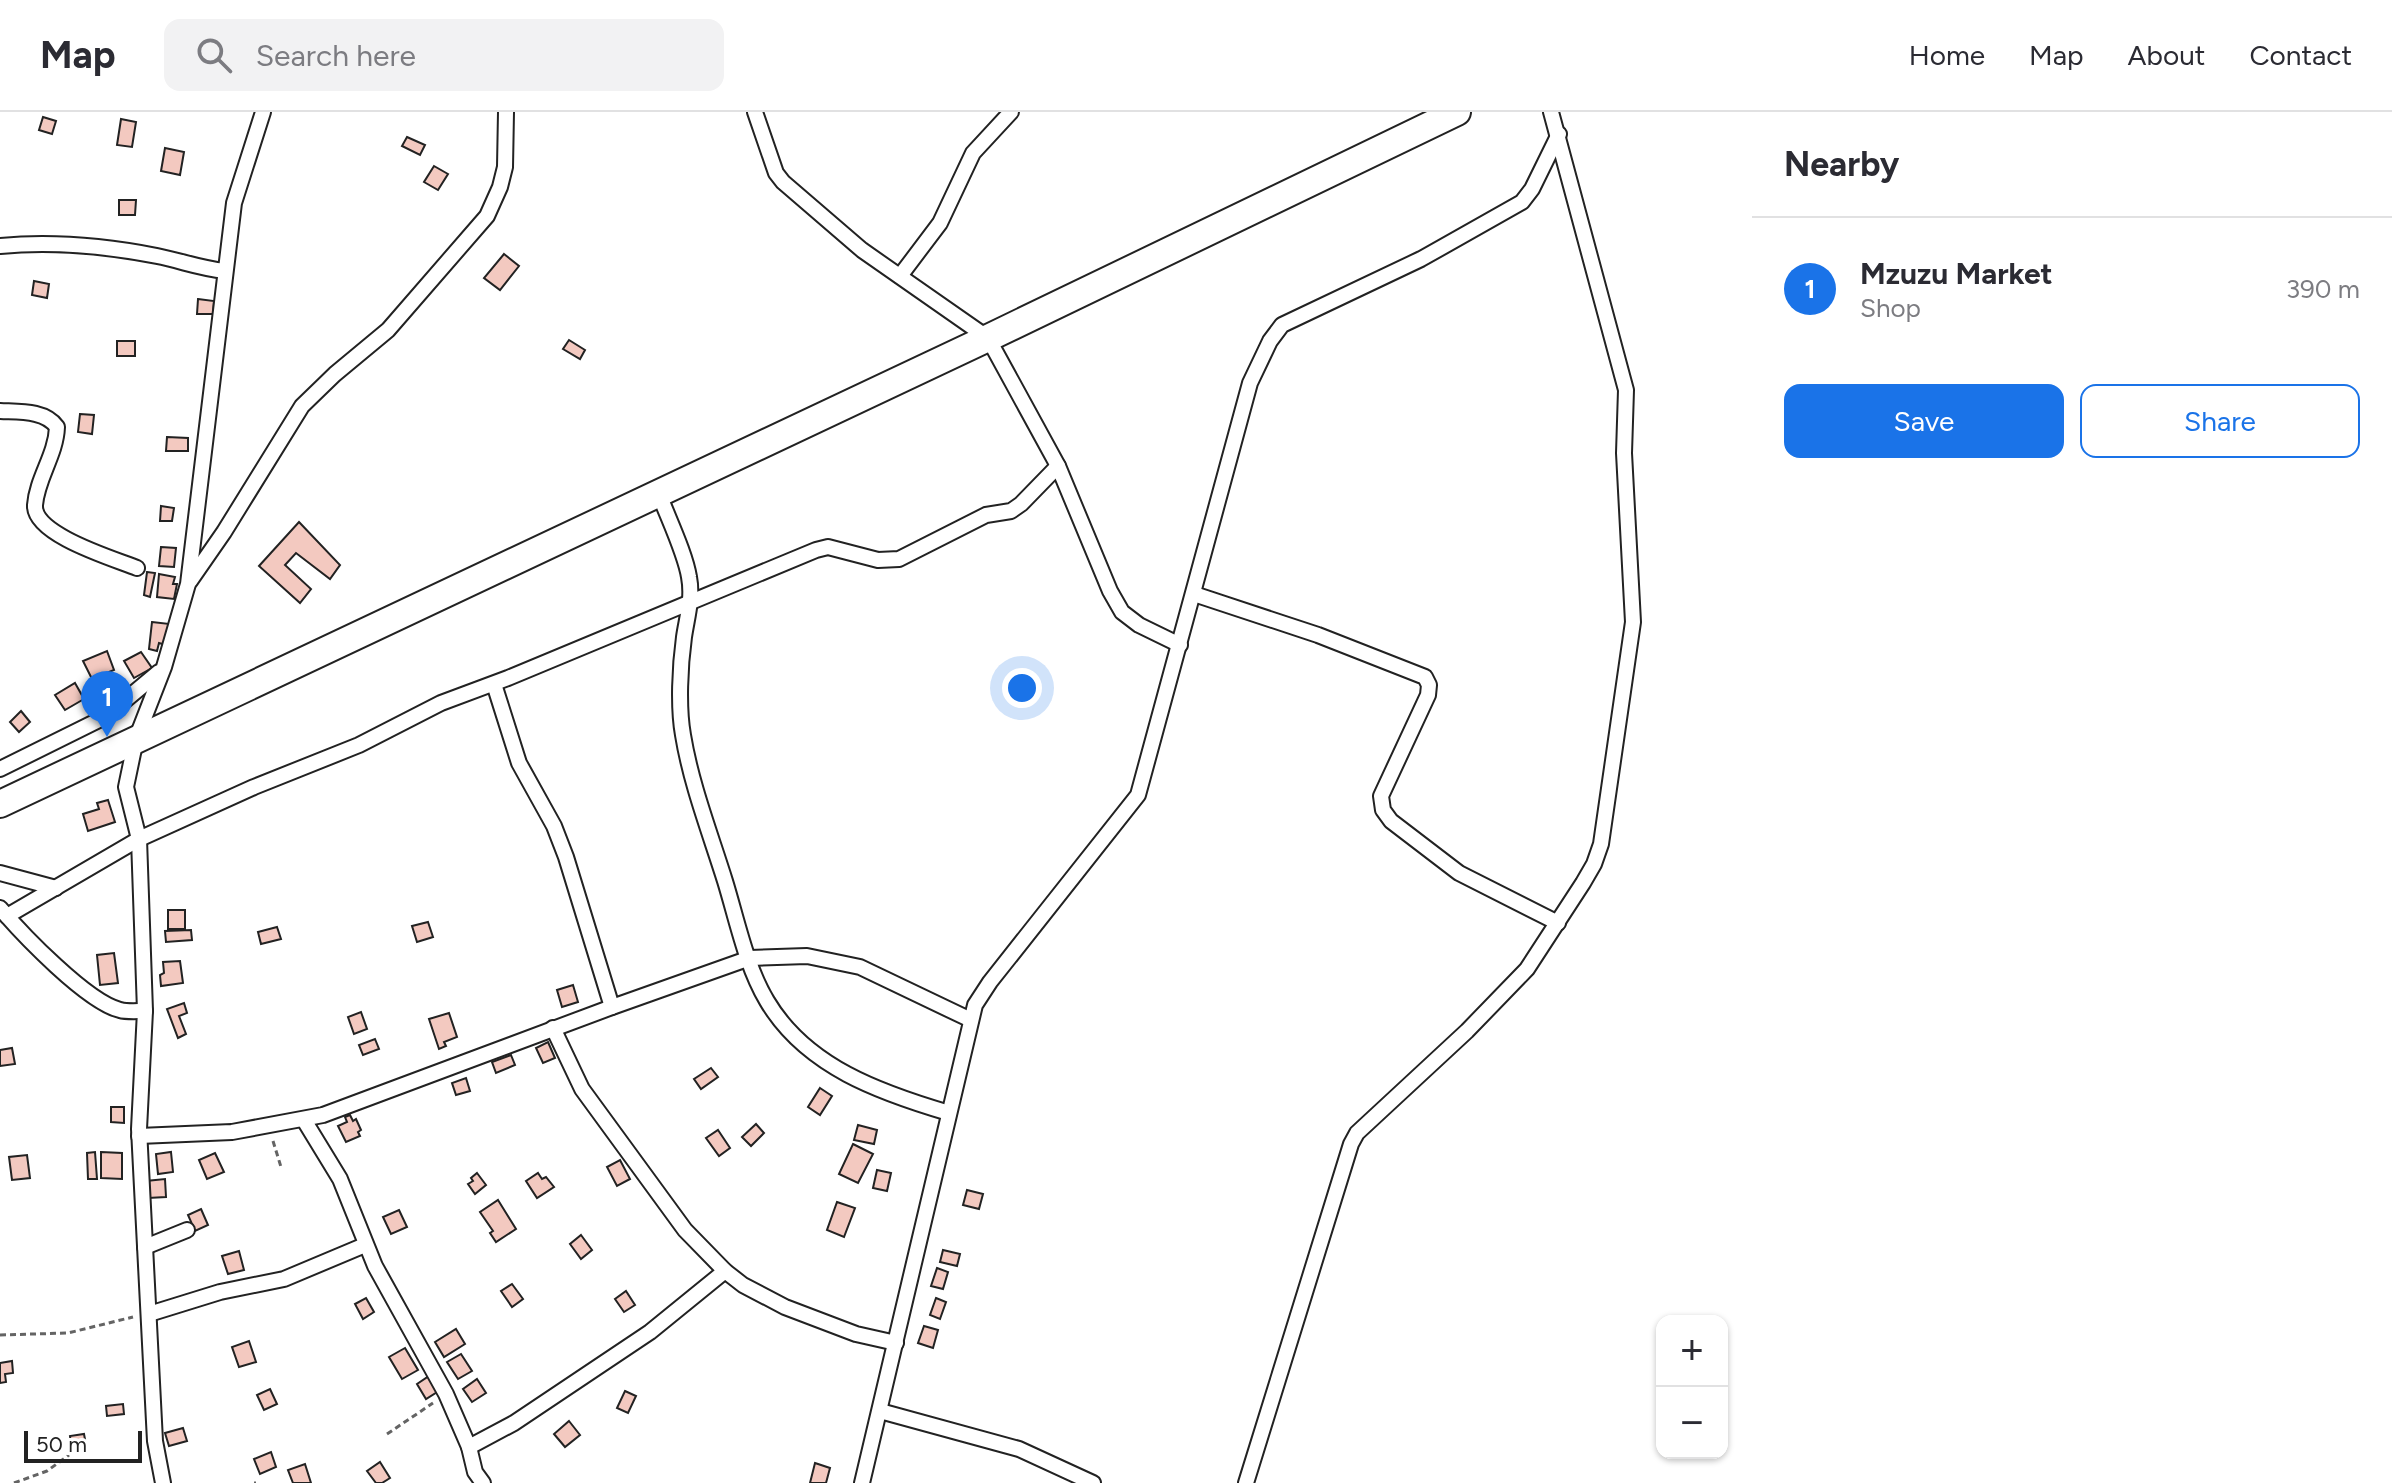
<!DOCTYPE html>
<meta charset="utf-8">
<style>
body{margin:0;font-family:Figtree,sans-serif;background:#f2f2f3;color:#2b2b33}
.controls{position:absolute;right:24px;bottom:24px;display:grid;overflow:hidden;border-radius:16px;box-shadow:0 2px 6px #0004}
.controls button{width:72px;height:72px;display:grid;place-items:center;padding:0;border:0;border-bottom:2px solid #e1e1e2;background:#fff;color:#2b2b33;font:40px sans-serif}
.scale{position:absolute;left:24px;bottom:20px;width:118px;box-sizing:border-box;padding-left:8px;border:4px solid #222;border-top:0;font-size:22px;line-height:28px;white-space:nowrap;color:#222;-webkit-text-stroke:6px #fff;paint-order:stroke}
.you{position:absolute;left:1022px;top:576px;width:28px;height:28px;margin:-20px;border:6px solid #fff;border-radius:50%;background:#1a73e8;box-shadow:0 0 0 12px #1a73e833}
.badge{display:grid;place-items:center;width:52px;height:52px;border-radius:50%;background:#1a73e8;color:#fff;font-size:26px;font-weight:700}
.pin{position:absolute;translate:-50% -66px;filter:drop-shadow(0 2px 4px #0008)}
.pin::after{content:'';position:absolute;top:42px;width:28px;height:24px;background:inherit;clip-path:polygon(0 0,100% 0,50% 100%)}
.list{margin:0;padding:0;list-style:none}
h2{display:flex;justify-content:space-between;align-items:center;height:104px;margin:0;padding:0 32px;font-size:34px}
h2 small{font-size:26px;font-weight:400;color:#7c7c81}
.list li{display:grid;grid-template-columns:52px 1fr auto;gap:24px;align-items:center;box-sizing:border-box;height:144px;padding:0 32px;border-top:2px solid #e1e1e2}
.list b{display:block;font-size:30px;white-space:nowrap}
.list p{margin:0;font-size:26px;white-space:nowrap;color:#7c7c81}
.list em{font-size:26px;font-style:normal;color:#7c7c81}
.actions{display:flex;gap:16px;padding:24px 32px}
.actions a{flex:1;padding:18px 0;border:2px solid #1a73e8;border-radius:16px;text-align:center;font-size:28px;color:#1a73e8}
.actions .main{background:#1a73e8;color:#fff}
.icon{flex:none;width:44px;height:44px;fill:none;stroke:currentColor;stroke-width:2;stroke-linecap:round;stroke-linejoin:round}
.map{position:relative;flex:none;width:1752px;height:1371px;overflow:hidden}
header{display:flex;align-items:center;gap:48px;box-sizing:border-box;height:112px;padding:0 40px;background:#fff;border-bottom:2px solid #e1e1e2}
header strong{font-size:38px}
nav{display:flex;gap:44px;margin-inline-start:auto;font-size:28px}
.search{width:560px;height:72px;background:#f2f2f3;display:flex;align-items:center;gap:20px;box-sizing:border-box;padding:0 28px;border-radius:16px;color:#7c7c81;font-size:30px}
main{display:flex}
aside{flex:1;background:#fff}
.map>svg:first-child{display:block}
</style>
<header>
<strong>Map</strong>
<div class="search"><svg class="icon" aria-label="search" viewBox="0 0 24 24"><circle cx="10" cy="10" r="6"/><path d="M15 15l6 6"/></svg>Search here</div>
<nav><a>Home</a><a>Map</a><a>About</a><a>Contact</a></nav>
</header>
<main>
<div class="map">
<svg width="1752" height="1371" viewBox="0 0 1752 1371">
<rect width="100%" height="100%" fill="#fff"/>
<g fill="#f3c9c0" stroke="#222" stroke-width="2">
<path d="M43,5L56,9L52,22L39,18Z"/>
<path d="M121,7L136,10L132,35L117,33Z"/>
<path d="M407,25L425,33L420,43L402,34Z"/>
<path d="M165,36L184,40L180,63L161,59Z"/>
<path d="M434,54L448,62L438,78L424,70Z"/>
<path d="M119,88H136L135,103H119Z"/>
<path d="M504,142L519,154L500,178L484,166Z"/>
<path d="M34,169L49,172L47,186L32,183Z"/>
<path d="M198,187L214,189L213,202H197Z"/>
<path d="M569,228L585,238L580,247L563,237Z"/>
<rect x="117" y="229" width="18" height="15"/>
<path d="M80,302L94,303L92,322L78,320Z"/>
<path d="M167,325L188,326V339H166Z"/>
<path d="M161,394L174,396L172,409H160Z"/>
<path d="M299,410L340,453L330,467L296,441L285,453L311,477L300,491L259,454Z"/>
<path d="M161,435L176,436L174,455L159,454Z"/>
<path d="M147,460L155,461L150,485L144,483Z"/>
<path d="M159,462L175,465L173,472H177L174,487L157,485Z"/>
<path d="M152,510L170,512L166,533L159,531L157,539L149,537Z"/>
<path d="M107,539L114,558L92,567L83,549Z"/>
<path d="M141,540L152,556L134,566L124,549Z"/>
<path d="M75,571L84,587L65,598L55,583Z"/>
<path d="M21,599L30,610L19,620L10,610Z"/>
<path d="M108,688L115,710L88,719L83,702L99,697L97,691Z"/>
<rect x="168" y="798" width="17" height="19"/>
<path d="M428,810L433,825L417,830L412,814Z"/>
<path d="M277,815L281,827L261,832L258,820Z"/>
<path d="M191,818L192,828L166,830L165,819Z"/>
<path d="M114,841L118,871L100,873L97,843Z"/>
<path d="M180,849L183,871L161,874L160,863L164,861L163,850Z"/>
<path d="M573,873L578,890L562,895L557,878Z"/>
<path d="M184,891L187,901L179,904L186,922L178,926L167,897Z"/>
<path d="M361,900L367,917L354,922L348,905Z"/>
<path d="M449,901L457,925L444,930L446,934L439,937L429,907Z"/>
<path d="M375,927L379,937L363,943L359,933Z"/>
<path d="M548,930L555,946L543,951L536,936Z"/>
<path d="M12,936L15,952L0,954V938Z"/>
<path d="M511,943L515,953L496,961L492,950Z"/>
<path d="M711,956L718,965L701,977L694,967Z"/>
<path d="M466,966L470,979L456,983L452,971Z"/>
<path d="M820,976L832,984L820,1003L808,995Z"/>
<path d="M111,995H124V1011L111,1010Z"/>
<path d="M350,1003L353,1009L356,1007L361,1018L358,1020L360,1024L346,1030L338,1014L347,1010L345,1005Z"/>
<path d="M756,1012L764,1021L751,1034L742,1025Z"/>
<path d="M858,1013L877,1018L874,1032L854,1028Z"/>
<path d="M718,1018L730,1036L719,1044L706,1026Z"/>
<path d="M853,1032L873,1042L858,1071L839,1062Z"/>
<path d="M95,1040L97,1067H88L87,1041Z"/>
<path d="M101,1040L122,1041V1067L101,1066Z"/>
<path d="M171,1040L173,1060L158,1062L156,1042Z"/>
<path d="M215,1041L224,1060L207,1067L199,1048Z"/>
<path d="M27,1043L30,1066L12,1068L9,1045Z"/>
<path d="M620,1048L630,1067L617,1074L607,1055Z"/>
<path d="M877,1058L891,1061L887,1079L873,1076Z"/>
<path d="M477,1061L486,1073L475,1082L468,1072L473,1069L471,1066Z"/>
<path d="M538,1061L542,1067L546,1065L554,1075L537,1086L526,1069Z"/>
<path d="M165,1067L166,1085L148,1086L146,1069Z"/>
<path d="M967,1078L983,1082L979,1097L963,1093Z"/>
<path d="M498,1088L516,1117L496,1130L490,1121L493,1119L480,1100Z"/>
<path d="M837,1090L855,1096L844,1125L827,1118Z"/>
<path d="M201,1097L208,1113L195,1119L188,1103Z"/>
<path d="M399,1098L407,1115L391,1122L383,1105Z"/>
<path d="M581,1123L592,1138L581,1147L570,1132Z"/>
<path d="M943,1138L960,1142L957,1154L940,1150Z"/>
<path d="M239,1139L244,1158L228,1162L222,1144Z"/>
<path d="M937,1156L948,1160L943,1177L931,1174Z"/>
<path d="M512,1172L523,1187L512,1195L501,1179Z"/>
<path d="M626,1179L635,1193L624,1200L615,1187Z"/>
<path d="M366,1186L374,1200L363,1207L355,1192Z"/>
<path d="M936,1186L946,1190L940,1207L930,1203Z"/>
<path d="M924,1214L938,1218L933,1236L918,1231Z"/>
<path d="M456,1217L465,1232L444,1245L435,1230Z"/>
<path d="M249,1229L256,1250L239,1255L232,1235Z"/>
<path d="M405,1236L418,1258L402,1267L389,1245Z"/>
<path d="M461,1242L472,1259L458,1267L447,1250Z"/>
<path d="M12,1249L13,1261L5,1262L6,1270L0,1271V1251Z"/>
<path d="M432,1262L442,1277L426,1287L417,1272Z"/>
<path d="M477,1267L486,1281L472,1290L463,1277Z"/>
<path d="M270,1277L277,1292L264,1298L257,1283Z"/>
<path d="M625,1279L636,1284L628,1301L617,1296Z"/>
<path d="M123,1292L124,1302L107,1304L106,1294Z"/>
<path d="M569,1309L580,1323L565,1335L554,1322Z"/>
<path d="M183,1316L187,1329L169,1334L165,1321Z"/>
<path d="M84,1322L87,1338L72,1341L70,1324Z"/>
<path d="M271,1340L276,1355L260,1362L254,1347Z"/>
<path d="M380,1350L390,1366L382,1371H376L367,1359Z"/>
<path d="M815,1351L830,1356L826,1371H810Z"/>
<path d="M305,1352L311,1371H293L288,1358Z"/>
</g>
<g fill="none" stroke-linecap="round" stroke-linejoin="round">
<defs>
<g id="street">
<path d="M755,0L776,61L783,70L862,138L988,226L1058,354L1110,479L1122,500L1139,513L1180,533"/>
<path d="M0,134C52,129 106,134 157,144C182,149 199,156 225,159"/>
<path d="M900,164L940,111L973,41L1011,0"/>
<path d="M0,299C19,300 45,298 57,315C56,343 37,366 35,393C33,423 115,447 137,456"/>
<path d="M658,379C667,404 685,440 689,465C693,486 687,505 684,525C680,554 678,595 683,623C691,672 710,721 725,769C737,808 746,854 767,889C806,955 881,981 949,1001"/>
<path d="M190,469L224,420L302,294L335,262L388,218L487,104L500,75L505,55L506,0"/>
<path d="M1194,482L1318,523L1425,565L1429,573L1428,583L1381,684L1383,698L1391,709L1459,761L1558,811"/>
<path d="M494,572L519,651L554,714L566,745L612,895"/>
<path d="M0,657L105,605L159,560"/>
<path d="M0,761L56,776"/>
<path d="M0,796C22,822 87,890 120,898C127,900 137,899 145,899"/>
<path d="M7,804L139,727L254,675L359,633L441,591L508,566L816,438L828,435L878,448L899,447L986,403L1011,399L1021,392L1058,354"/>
<path d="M553,916L582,977L685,1118L725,1159L743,1173L785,1195L856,1222L896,1231"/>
<path d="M304,1008L340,1067L375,1154L446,1282L469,1335L475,1360L483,1371"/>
<path d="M139,1024L232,1020L323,1003L612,895L750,846L807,844L860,855L971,908"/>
<path d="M145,1135L187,1118"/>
<path d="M149,1202L220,1180L284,1167L365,1133"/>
<path d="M880,1299L1019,1337L1093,1371"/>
<path d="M469,1335L514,1311L650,1220L725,1159"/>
<path d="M163,1371L155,1329L139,1017L145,899L139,727L126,675L136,627L164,555L188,472L234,91L263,0"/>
<path d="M862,1371L975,893L990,870L1138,683L1250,271L1270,229L1282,213L1421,147L1522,90L1532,77L1559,22"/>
<path d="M1246,1371L1351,1032L1357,1021L1467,919L1527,857L1583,771L1594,752L1601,732L1633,510L1624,341L1626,278L1551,0"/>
</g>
<path id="highway" d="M0,692L988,226L1457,0"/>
</defs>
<use href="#street" stroke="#222" stroke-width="18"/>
<use href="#highway" stroke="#222" stroke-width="30"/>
<g stroke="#646464" stroke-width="3" stroke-dasharray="6 4" stroke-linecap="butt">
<path d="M273,1029L281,1055"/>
<path d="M0,1223L68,1221L133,1205"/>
<path d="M387,1322L433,1291"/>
<path d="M14,1371L47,1359L69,1343"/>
<path d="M254,1371H256"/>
</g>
<use href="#street" stroke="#fff" stroke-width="14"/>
<use href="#highway" stroke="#fff" stroke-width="26"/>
</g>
</svg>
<div class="controls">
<button>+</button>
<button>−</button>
</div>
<div class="scale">50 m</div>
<div class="you"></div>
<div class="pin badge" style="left:107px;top:625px">1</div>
</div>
<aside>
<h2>Nearby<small></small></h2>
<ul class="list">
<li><span class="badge">1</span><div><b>Mzuzu Market</b><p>Shop</p></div><em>390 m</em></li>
</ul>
<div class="actions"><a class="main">Save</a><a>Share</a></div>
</aside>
</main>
